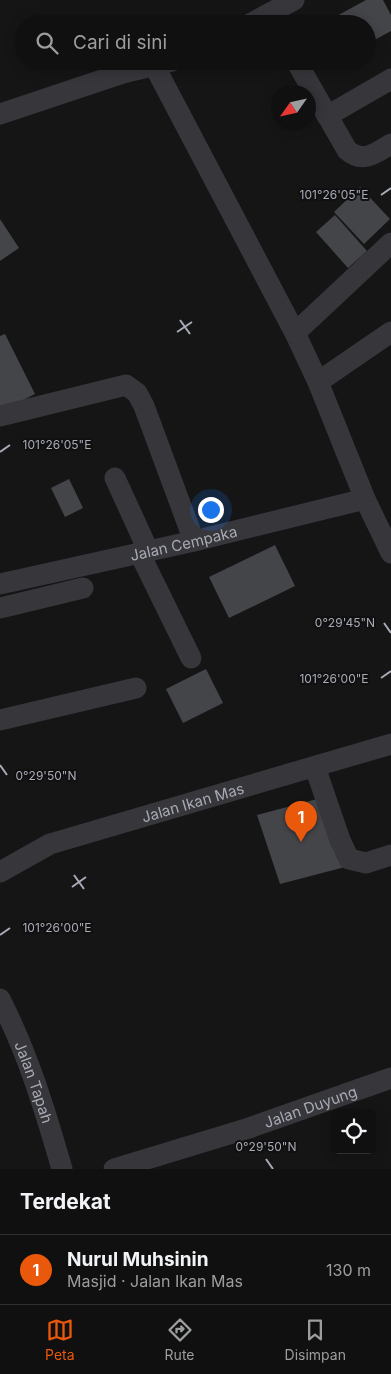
<!DOCTYPE html>
<html lang="id">
<meta charset="utf-8">
<style>
body{margin:0;font-family:Inter,sans-serif;background:#191919;color:#f1f3f6}
.controls{position:absolute;right:15px;bottom:15px;display:grid;overflow:hidden;border-radius:8px;box-shadow:0 2px 12px #0003}
.controls button{width:45px;height:45px;display:grid;place-items:center;padding:0;border:0;border-bottom:1px solid #303030;background:#101010;color:#f1f3f6;font:25px sans-serif}
.compass{position:absolute;left:271px;top:85px;width:45px;height:45px;border-radius:50%;background:#101010;box-shadow:0 2px 12px #0003;rotate:236deg}
.you{position:absolute;left:210px;top:509px;width:18px;height:18px;margin:-12px;border:4px solid #fff;border-radius:50%;background:#1a73e8;box-shadow:0 0 0 8px #1a73e833}
.badge{display:grid;place-items:center;width:32px;height:32px;border-radius:50%;background:#ea580c;color:#fff;font-size:16px;font-weight:700}
.pin{position:absolute;translate:-50% -41px;filter:drop-shadow(0 1px 2px #0008)}
.pin::after{content:'';position:absolute;top:26px;width:18px;height:15px;background:inherit;clip-path:polygon(0 0,100% 0,50% 100%)}
.list{margin:0;padding:0;list-style:none}
h2{display:flex;justify-content:space-between;align-items:center;height:65px;margin:0;padding:0 20px;font-size:21px}
h2 small{font-size:16px;font-weight:400;color:#9c9d9f}
.list li{display:grid;grid-template-columns:32px 1fr auto;gap:15px;align-items:center;box-sizing:border-box;height:70px;padding:0 20px;border-top:1px solid #303030}
.list b{display:block;font-size:19px;white-space:nowrap}
.list p{margin:0;font-size:16px;white-space:nowrap;color:#9c9d9f}
.list em{font-size:16px;font-style:normal;color:#9c9d9f}
.icon{flex:none;width:28px;height:28px;fill:none;stroke:currentColor;stroke-width:2;stroke-linecap:round;stroke-linejoin:round}
.map{position:relative;flex:none;width:391px;height:1169px;overflow:hidden}
.search{position:absolute;background:#101010;box-shadow:0 2px 12px #0003;left:15px;right:15px;top:15px;height:55px;display:flex;align-items:center;gap:12px;box-sizing:border-box;padding:0 18px;border-radius:28px;color:#9c9d9f;font-size:19px}
.sheet{height:135px;background:#101010}
nav{display:flex;justify-content:space-around;align-items:center;box-sizing:border-box;height:70px;border-top:1px solid #303030;background:#101010;font-size:14px;color:#9c9d9f}
nav a{display:grid;justify-items:center;gap:2px}
nav .on{color:#ea580c}
.map>svg:first-child{display:block}
</style>
<div class="map">
<svg width="391" height="1169" viewBox="0 0 391 1169">
<rect width="100%" height="100%" fill="#151516"/>
<g fill="#444549">
<path d="M366,0H383L391,15V31L367,44V24H322Z"/>
<path d="M315,61H335L320,69Z"/>
<path d="M360,187L390,219L364,244L334,212Z"/>
<path d="M335,215L367,251L348,268L316,232Z"/>
<path d="M0,219L19,248L0,261Z"/>
<path d="M5,334L35,394L0,412V336Z"/>
<path d="M69,479L83,508L65,517L51,488Z"/>
<path d="M275,545L295,586L229,618L209,577Z"/>
<path d="M206,669L223,703L183,723L166,689Z"/>
<path d="M321,798L345,867L280,884L257,815Z"/>
</g>
<g fill="none" stroke-linecap="round" stroke-linejoin="round">
<g stroke="#36363b" stroke-width="21">
<path d="M250,24L294,0"/>
<path d="M296,61L347,150C363,164 376,153 391,144"/>
<path d="M155,67L295,333L318,382L365,499L391,553"/>
<path d="M0,114L123,73L172,61"/>
<path d="M327,116L391,79"/>
<path d="M295,333L391,243"/>
<path d="M318,382L391,332"/>
<path d="M0,416L126,385L137,393L144,406L194,541"/>
<path d="M115,478L148,550"/>
<path d="M139,552L191,658"/>
<path id="s1" d="M0,584L194,541L365,499"/>
<path d="M0,608L83,588"/>
<path d="M0,720L136,688"/>
<path d="M315,767L340,840L349,859L366,863L391,855"/>
<path id="s2" d="M0,872L50,844L391,744"/>
<path id="s3" d="M0,999C28,1054 45,1110 62,1169"/>
<path id="s4" d="M114,1169L249,1128L391,1078"/>
</g>
</g>
<path fill="none" stroke="#a8aab5" stroke-width="2" d="M381,195L391,188M180,320L190,334M177,332L192,322M0,452L10,445M384,623L391,633M381,678L391,671M0,765L7,775M74,875L84,889M72,887L86,877M0,935L10,928M266,1159L273,1169"/>
<g text-anchor="middle" dominant-baseline="central" stroke-width="4" stroke-linejoin="round" paint-order="stroke">
<g font-size="15" fill="#a8aab5" stroke="#101011">
<text stroke="none"><textPath href="#s1" startOffset="188">Jalan Cempaka</textPath></text>
<text stroke="none"><textPath href="#s2" startOffset="206">Jalan Ikan Mas</textPath></text>
<text stroke="none"><textPath href="#s3" startOffset="90">Jalan Tapah</textPath></text>
<text stroke="none"><textPath href="#s4" startOffset="206">Jalan Duyung</textPath></text>
</g>
</g>
<g font-size="12" text-anchor="middle" fill="#a8aab5" stroke="#101011" stroke-width="4" stroke-linejoin="round" paint-order="stroke">
<text x="334" y="199">101°26'05"E</text>
<text x="57" y="449">101°26'05"E</text>
<text x="345" y="627">0°29'45"N</text>
<text x="334" y="683">101°26'00"E</text>
<text x="46" y="780">0°29'50"N</text>
<text x="57" y="932">101°26'00"E</text>
<text x="266" y="1151">0°29'50"N</text>
</g>
</svg>
<div class="controls">
<button><svg class="icon" aria-label="locate" viewBox="0 0 24 24"><circle cx="12" cy="12" r="6"/><path d="M12 2v4M12 18v4M2 12h4M18 12h4"/></svg></button>
</div>
<svg class="compass" viewBox="-18 -18 36 36"><path d="M0-13l5 13h-10z" fill="#e53935"/><path d="M0 13l5-13h-10z" fill="#9c9d9f"/></svg>
<div class="you"></div>
<div class="pin badge" style="left:301px;top:842px">1</div>
<div class="search"><svg class="icon" aria-label="search" viewBox="0 0 24 24"><circle cx="10" cy="10" r="6"/><path d="M15 15l6 6"/></svg>Cari di sini</div>
</div>
<section class="sheet">
<h2>Terdekat<small></small></h2>
<ul class="list">
<li><span class="badge">1</span><div><b>Nurul Muhsinin</b><p>Masjid · Jalan Ikan Mas</p></div><em>130 m</em></li>
</ul>
</section>
<nav>
<a class="on"><svg class="icon" aria-label="map" viewBox="0 0 24 24"><path d="M3 6l6-2 6 2 6-2v14l-6 2-6-2-6 2zM9 4v14M15 6v14"/></svg>Peta</a>
<a><svg class="icon" aria-label="directions" viewBox="0 0 24 24"><path d="M12 3l9 9-9 9-9-9zM9 14v-3h6M13 9l2 2-2 2"/></svg>Rute</a>
<a><svg class="icon" aria-label="saved" viewBox="0 0 24 24"><path d="M7 4h10v16l-5-4-5 4z"/></svg>Disimpan</a>
</nav>
